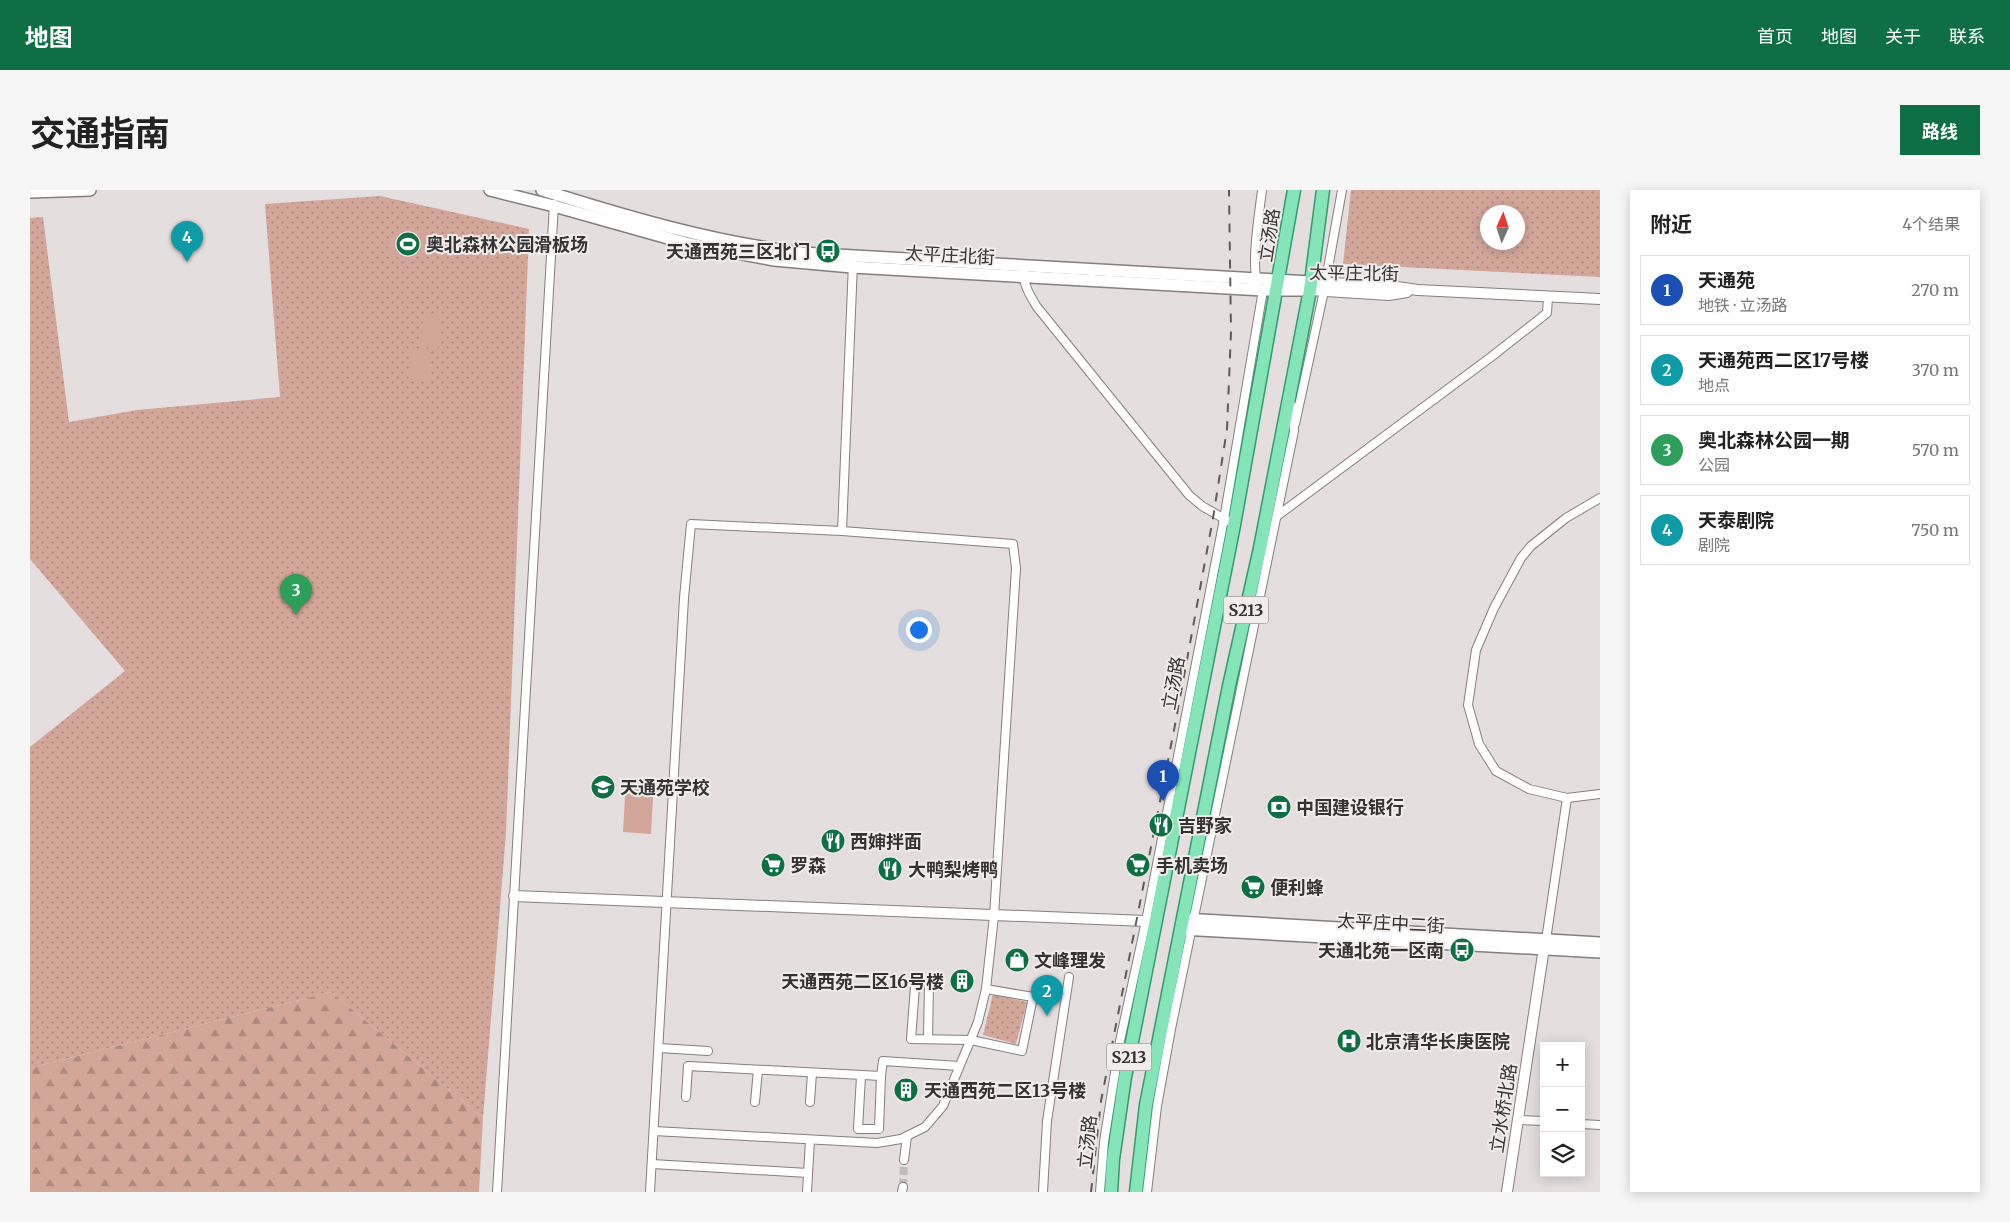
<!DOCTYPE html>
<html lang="zh">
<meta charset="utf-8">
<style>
body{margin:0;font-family:Merriweather,"Noto Sans SC",serif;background:#f6f6f6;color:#222}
.controls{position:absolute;right:15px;bottom:15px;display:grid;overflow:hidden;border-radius:0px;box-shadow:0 2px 12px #0003}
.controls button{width:45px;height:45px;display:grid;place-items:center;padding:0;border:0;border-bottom:1px solid #e0e0e0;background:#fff;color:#222;font:25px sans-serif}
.compass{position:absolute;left:1450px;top:15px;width:45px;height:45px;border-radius:50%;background:#fff;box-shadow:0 2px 12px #0003;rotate:3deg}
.you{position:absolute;left:888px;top:439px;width:18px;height:18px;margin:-12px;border:4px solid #fff;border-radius:50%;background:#1a73e8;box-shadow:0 0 0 8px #1a73e833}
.badge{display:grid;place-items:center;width:32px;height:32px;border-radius:50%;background:#0e6f45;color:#fff;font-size:16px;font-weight:700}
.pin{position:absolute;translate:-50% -41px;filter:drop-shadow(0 1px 2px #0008)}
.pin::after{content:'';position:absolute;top:26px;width:18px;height:15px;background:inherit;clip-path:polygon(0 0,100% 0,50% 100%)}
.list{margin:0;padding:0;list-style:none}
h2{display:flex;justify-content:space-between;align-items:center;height:65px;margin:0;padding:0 20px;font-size:21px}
h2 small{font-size:16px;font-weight:400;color:#767676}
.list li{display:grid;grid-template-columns:32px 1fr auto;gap:15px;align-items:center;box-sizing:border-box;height:70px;margin:0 10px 10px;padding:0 10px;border:1px solid #e0e0e0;border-radius:0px}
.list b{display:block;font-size:19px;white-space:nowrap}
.list p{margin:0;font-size:16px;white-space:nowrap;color:#767676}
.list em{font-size:16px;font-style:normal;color:#767676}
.icon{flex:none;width:28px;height:28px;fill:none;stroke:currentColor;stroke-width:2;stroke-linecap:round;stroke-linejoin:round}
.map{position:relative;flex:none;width:1570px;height:1002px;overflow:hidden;border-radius:0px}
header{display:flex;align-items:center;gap:30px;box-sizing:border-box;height:70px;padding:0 25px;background:#0e6f45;color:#fff}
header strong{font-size:24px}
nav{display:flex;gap:28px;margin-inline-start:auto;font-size:18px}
.intro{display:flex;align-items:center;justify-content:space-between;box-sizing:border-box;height:120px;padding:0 30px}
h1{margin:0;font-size:35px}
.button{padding:12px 22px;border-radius:0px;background:#0e6f45;color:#fff;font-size:18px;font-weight:700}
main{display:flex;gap:30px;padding:0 30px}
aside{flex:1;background:#fff;border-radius:0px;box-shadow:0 2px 12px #0003}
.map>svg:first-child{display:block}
</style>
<header>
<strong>地图</strong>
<nav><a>首页</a><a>地图</a><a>关于</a><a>联系</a></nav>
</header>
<div class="intro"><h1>交通指南</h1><a class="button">路线</a></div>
<main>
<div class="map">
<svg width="1570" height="1002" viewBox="0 0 1570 1002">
<defs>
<pattern id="grass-dots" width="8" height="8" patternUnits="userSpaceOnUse" patternTransform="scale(1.25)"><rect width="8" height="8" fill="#d3a69a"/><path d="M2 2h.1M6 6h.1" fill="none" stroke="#ac887e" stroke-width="1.8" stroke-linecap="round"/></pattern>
<pattern id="forest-firs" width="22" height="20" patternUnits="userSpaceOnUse" patternTransform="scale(1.25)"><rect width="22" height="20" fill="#d3a69a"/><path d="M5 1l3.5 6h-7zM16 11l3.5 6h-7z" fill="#ac887e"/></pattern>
</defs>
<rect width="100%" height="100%" fill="#e4dfde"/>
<g fill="url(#grass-dots)" fill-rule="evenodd">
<path d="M1321,0H1570V87L1313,74ZM1458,22H1488V52H1458Z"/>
<path d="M350,6L499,39L476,643L453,928L301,802L0,878V557L95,481L0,369V28L13,27L39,232L107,220L250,207L235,14Z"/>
<path d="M963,804L997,812L986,854L953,845Z"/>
</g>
<path fill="url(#forest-firs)" d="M301,802L453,928L449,1002H0V878Z"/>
<g fill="#d3a69a">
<path d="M387,40H394L398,62C391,67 383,64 375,70L358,64L357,62L361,47C369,42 380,47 387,40Z"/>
<path d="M393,126L410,127L408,158L391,157Z"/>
<path d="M382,159L401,160L399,192L380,191Z"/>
<path d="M596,588L624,589L621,644L593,642Z"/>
</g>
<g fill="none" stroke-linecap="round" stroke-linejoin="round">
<path stroke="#c1bcbc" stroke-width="8" stroke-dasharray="8 4" stroke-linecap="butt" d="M873,997L874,970"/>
<defs>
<g id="minor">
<path d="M994,83C993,95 1001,107 1007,117L1159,305L1172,316L1198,331"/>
<path d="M1228,92C1220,78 1230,18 1232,0"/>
<path d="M1265,234L1294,101L1312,0"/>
<path d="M1570,308L1536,328L1501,356L1491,368L1464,418L1446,460L1438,515L1449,554L1466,581L1499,599L1537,608L1570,604"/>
<path d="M1247,326L1461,167L1517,123L1518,107"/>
<path d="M812,341L823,73"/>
<path d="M1516,750L1537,608"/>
<path d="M885,797L881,849L941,850L992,861L1003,807L956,799"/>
<path d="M898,849L899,792"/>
<path d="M629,858L678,861"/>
<path d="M831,886L828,939H849L851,886"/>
<path d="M656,907L658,876L851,886L853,871L929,876"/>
<path d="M725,912L728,880"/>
<path d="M780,912L782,883"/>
<path d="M1488,930L1514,931"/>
<path d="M1551,934L1570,935"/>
<path d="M874,970L877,946"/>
<path d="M622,974L778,983"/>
<path d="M467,1002L524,14"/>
<path d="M620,1002L654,408L661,334L812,341L983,354L986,378L964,726L956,799L948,832L913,916L895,937L871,949L847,953L624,941"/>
<path d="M777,1002L780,950"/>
<path d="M872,1002L873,997"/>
<path d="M1013,1002L1017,931L1039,787"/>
<path d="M1070,1002L1074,952L1090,851L1116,731L1194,329L1233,100L1236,98"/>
<path d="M1117,1002L1127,916L1141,839L1264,241L1262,216"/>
</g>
<g id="tertiary">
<path d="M1281,92L1360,96L1388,100L1570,109"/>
<path d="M1280,100L1359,105L1377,102"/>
<path d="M484,706L1116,731L1126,733"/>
<path d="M1477,1002L1515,751"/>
</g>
<g id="secondary">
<path d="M460,0L524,16L659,54L744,70L822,77L1233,100H1280"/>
<path d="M512,0C597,27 683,52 772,63L1281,92"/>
<path d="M0,2L60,0"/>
<path d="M1153,729L1570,753"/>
<path d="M1151,739L1570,762"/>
</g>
<g id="primary">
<path d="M1081,1002L1083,969L1095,887L1204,335L1264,0"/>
<path d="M1106,1002L1116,915L1199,496L1230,358L1280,100L1293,0"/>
</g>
</defs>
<use href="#minor" stroke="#847f7e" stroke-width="10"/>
<use href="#tertiary" stroke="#847f7e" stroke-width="12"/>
<use href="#secondary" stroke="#847f7e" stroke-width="14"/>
<use href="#primary" stroke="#339b6b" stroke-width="15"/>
<use href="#minor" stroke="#fff" stroke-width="8"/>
<use href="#tertiary" stroke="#fff" stroke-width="10"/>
<use href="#secondary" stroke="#fff" stroke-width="11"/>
<use href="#primary" stroke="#85e5b9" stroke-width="12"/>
<path stroke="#5e5c5b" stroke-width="2" stroke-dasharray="9 9" stroke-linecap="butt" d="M1061,1002L1071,911L1145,535L1183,328L1197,239L1201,142L1199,0"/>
</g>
<defs>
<symbol id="stadium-disc" viewBox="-11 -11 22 22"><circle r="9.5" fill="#0e6f45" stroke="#f1edeb"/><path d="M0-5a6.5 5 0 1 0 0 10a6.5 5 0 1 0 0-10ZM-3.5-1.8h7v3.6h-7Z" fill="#fff"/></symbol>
<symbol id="bus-disc" viewBox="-11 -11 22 22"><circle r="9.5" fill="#0e6f45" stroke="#f1edeb"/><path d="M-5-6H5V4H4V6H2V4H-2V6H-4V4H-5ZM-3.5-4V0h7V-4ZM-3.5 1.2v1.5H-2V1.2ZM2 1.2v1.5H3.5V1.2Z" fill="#fff"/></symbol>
<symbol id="school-disc" viewBox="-11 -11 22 22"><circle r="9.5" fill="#0e6f45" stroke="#f1edeb"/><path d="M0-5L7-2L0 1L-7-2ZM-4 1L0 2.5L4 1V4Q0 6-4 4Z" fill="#fff"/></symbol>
<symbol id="bank-disc" viewBox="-11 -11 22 22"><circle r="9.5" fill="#0e6f45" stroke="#f1edeb"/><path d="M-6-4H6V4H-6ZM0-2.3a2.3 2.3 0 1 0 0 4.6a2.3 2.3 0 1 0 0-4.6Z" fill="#fff"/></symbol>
<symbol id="restaurant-disc" viewBox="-11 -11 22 22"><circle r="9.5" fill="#0e6f45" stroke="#f1edeb"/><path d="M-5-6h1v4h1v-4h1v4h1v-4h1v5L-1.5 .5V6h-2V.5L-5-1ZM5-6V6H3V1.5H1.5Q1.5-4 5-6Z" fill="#fff"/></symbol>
<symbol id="supermarket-disc" viewBox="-11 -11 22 22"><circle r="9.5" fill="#0e6f45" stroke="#f1edeb"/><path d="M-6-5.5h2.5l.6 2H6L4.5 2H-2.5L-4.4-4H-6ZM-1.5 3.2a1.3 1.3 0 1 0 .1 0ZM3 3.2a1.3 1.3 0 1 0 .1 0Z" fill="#fff"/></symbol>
<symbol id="shop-disc" viewBox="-11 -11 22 22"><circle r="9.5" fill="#0e6f45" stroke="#f1edeb"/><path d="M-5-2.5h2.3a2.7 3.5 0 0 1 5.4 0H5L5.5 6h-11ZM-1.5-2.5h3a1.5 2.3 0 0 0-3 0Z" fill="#fff"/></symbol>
<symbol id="building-disc" viewBox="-11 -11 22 22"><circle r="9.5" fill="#0e6f45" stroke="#f1edeb"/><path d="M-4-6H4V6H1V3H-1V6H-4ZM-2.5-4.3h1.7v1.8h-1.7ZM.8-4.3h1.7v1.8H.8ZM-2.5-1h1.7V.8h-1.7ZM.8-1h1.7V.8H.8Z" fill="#fff"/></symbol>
<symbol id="hospital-disc" viewBox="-11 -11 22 22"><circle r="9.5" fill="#0e6f45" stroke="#f1edeb"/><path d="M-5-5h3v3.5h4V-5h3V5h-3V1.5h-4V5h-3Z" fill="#fff"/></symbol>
</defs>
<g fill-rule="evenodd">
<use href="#stadium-disc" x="364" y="40" width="28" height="28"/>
<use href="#bus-disc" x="784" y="47" width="28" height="28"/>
<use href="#school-disc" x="559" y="583" width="28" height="28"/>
<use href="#bank-disc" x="1235" y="603" width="28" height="28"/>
<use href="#restaurant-disc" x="1117" y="621" width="28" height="28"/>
<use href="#restaurant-disc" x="789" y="637" width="28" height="28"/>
<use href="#supermarket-disc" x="729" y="661" width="28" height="28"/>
<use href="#supermarket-disc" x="1094" y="661" width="28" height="28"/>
<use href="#restaurant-disc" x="846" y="665" width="28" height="28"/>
<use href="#supermarket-disc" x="1209" y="683" width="28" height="28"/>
<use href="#bus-disc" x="1418" y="746" width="28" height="28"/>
<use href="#shop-disc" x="973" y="756" width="28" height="28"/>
<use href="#building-disc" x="918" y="777" width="28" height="28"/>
<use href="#hospital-disc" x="1305" y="837" width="28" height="28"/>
<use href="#building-disc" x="862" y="886" width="28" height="28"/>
</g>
<g text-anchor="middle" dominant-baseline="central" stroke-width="4" stroke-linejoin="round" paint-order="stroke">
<g fill="#f1edeb" stroke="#6d6a6a" stroke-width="1">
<rect x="1193.5" y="406.5" width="45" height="27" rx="4"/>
<rect x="1076.5" y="853.5" width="45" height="27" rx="4"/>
</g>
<g font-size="16" font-weight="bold" fill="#343232">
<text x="1216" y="420">S213</text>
<text x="1099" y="867">S213</text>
</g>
<g font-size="18" fill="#343232" stroke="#f1edeb">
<text transform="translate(1239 45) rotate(-81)">立汤路</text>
<text transform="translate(920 65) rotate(3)">太平庄北街</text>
<text transform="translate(1324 83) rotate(1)">太平庄北街</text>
<text transform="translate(1143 493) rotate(-79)">立汤路</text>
<text transform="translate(1361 733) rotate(3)">太平庄中二街</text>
<text transform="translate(1473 918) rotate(-81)">立水桥北路</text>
<text transform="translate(1057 952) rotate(-84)">立汤路</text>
</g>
<g font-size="18" font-weight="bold" fill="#343232" stroke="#f1edeb" text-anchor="start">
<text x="396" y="54">奥北森林公园滑板场</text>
<text x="780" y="61" text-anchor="end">天通西苑三区北门</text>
<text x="590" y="597">天通苑学校</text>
<text x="1266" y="617">中国建设银行</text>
<text x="1148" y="635">吉野家</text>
<text x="820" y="651">西婶拌面</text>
<text x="760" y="675">罗森</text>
<text x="1126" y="675">手机卖场</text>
<text x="878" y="679">大鸭梨烤鸭</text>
<text x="1240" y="697">便利蜂</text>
<text x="1414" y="760" text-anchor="end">天通北苑一区南</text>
<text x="1004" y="770">文峰理发</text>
<text x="914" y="791" text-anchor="end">天通西苑二区16号楼</text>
<text x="1336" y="851">北京清华长庚医院</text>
<text x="894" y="900">天通西苑二区13号楼</text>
</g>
</g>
</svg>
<div class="controls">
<button>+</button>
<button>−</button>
<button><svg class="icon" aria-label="layers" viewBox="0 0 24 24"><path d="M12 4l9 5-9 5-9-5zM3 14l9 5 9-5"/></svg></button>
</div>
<svg class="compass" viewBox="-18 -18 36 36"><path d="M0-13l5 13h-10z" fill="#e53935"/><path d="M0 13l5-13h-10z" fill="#767676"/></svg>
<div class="you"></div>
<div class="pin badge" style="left:1133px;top:611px;background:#1a4fb4">1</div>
<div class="pin badge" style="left:1017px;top:826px;background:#0f9aa8">2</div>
<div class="pin badge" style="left:266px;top:425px;background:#2e9e5b">3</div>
<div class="pin badge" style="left:157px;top:72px;background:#0f9aa8">4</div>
</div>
<aside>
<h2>附近<small>4个结果</small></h2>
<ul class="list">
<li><span class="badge" style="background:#1a4fb4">1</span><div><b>天通苑</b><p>地铁 · 立汤路</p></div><em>270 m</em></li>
<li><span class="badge" style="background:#0f9aa8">2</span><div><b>天通苑西二区17号楼</b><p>地点</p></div><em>370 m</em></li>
<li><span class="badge" style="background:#2e9e5b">3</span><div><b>奥北森林公园一期</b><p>公园</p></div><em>570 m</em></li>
<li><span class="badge" style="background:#0f9aa8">4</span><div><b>天泰剧院</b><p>剧院</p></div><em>750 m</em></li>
</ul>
</aside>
</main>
